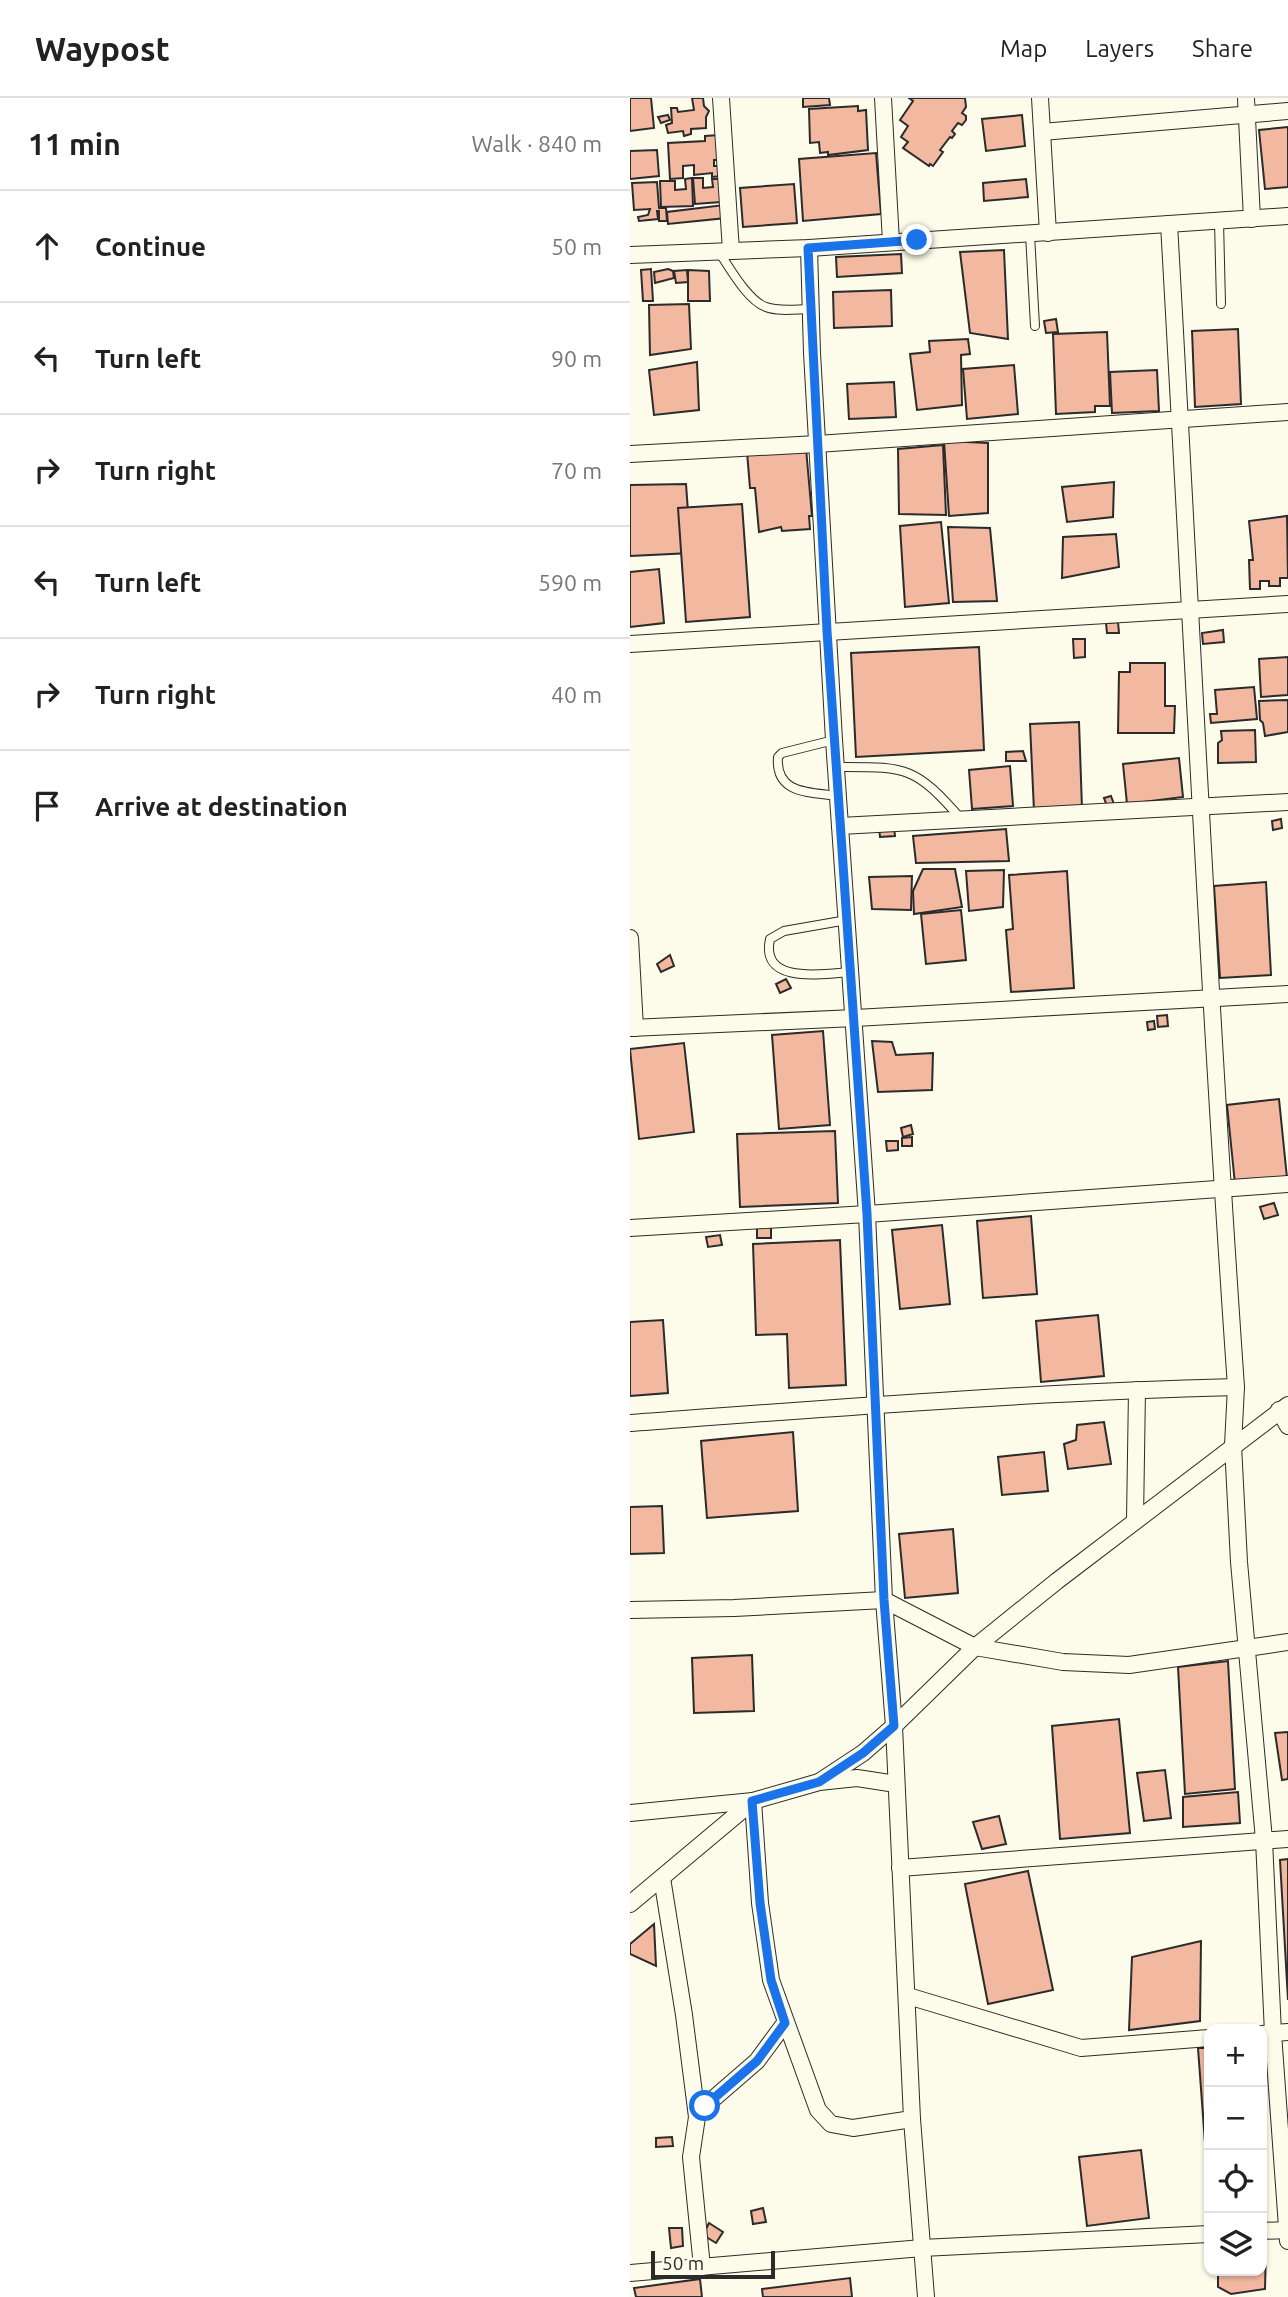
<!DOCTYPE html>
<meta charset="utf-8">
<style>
body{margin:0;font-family:Ubuntu,sans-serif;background:#f6f6f6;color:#222}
.controls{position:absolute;right:21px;bottom:21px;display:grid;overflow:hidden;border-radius:14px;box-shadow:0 2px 5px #0004}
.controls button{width:63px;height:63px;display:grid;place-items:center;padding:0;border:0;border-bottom:2px solid #e0e0e0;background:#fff;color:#222;font:35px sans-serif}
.scale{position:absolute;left:21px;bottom:18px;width:124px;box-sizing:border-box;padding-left:7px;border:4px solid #2b2b2b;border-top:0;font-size:19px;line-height:24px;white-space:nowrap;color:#2b2b2b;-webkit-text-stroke:5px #fdfbea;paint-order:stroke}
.stop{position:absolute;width:21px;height:21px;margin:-16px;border:5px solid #1a73e8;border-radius:50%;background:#fff}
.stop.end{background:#1a73e8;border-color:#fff;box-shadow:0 2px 7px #0008}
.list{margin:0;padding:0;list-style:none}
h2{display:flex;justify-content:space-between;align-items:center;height:91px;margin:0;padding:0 28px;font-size:30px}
h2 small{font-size:23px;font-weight:400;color:#767676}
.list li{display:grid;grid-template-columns:46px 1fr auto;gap:21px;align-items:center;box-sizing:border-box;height:112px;padding:0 28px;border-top:2px solid #e0e0e0}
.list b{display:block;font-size:26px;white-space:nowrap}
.list em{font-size:23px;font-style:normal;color:#767676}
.icon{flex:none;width:38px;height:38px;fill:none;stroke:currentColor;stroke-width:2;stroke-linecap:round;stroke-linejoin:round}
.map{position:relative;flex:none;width:658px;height:2199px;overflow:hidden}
header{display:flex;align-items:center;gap:42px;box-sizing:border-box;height:98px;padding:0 35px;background:#fff;border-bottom:2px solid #e0e0e0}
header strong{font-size:33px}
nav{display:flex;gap:38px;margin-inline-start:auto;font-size:24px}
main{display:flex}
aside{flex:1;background:#fff}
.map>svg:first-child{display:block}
</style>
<header>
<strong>Waypost</strong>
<nav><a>Map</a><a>Layers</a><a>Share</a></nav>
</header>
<main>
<aside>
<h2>11 min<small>Walk · 840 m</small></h2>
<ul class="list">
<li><svg class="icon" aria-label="ahead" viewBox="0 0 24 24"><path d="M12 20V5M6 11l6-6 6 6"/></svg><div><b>Continue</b></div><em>50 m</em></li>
<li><svg class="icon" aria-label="left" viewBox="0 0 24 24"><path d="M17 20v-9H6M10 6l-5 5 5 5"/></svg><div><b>Turn left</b></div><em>90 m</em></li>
<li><svg class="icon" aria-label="right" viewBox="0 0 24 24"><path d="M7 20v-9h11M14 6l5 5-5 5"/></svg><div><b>Turn right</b></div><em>70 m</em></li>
<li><svg class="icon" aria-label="left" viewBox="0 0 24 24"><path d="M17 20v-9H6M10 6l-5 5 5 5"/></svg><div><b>Turn left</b></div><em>590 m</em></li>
<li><svg class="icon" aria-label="right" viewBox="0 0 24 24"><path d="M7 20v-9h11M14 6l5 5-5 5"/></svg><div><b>Turn right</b></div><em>40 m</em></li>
<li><svg class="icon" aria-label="arrive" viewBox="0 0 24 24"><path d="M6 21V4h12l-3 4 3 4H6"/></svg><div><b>Arrive at destination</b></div></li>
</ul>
</aside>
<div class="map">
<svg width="658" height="2199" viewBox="0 0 658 2199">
<rect width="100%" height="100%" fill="#fdfbea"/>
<g fill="#f2b8a0" stroke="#2b2b2b" stroke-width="2">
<path d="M0,0H21L24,30L0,33Z"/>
<path d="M62,0H73L74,8L79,13L76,19V30L61,31V36L54,38L53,33L38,35L36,27L42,25L41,10H47L48,14L64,12Z"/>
<path d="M173,0H199L200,7L173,9Z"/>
<path d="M279,0H335L336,9L332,15L336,18V22L332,27L328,25L322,33L325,36L322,40L320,39L310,52L313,54L303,68L300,66L299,68L273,50L278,44L271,39L278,28L270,22L283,3Z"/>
<path d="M228,8V13L236,12L238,52L198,57V54L190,55L189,44L180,45L179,11Z"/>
<path d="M38,17L40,22L31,25L28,19Z"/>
<path d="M392,17L395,48L356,53L352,21Z"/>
<path d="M658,29V89L635,91L629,32Z"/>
<path d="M89,37L90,62H84V68H91L92,78L82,79V75L64,77V67L53,68V80L40,81L38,45L75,43V38Z"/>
<path d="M27,52L29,78L0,81V53Z"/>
<path d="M246,55L251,116L173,123L169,61Z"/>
<path d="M62,80L63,108L31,109L30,83H45V92L56,91L55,81Z"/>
<path d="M63,80H73V90L83,89L82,81H89L91,104L65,106Z"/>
<path d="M396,81L398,99L354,103L353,85Z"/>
<path d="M27,84L29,110H36L37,123H29V113H27L28,121L9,123L8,119L18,117L20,111L4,112L2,85Z"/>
<path d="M164,86L167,125L113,129L110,90Z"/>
<path d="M94,107L96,120L38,126L37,114Z"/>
<path d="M374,152L378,241L340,235L330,154Z"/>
<path d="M271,156L272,175L207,179L206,159Z"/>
<path d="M21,171L23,203H13L11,172Z"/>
<path d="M38,171L43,173L44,180L25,185L24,174Z"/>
<path d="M57,172L58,184L46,185L44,173Z"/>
<path d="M58,172L79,173L80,203H58Z"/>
<path d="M261,192L262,228L204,230L203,194Z"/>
<path d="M59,206L61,251L20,257L19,207Z"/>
<path d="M426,221L428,234L416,235L414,223Z"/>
<path d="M608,231L611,306L565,309L562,233Z"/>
<path d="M477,234L480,308H465V314L426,316L423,236Z"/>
<path d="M338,241L340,256L331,257L332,307L287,312L280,256L300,254L299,243Z"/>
<path d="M67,264L69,312L24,317L19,272Z"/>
<path d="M384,267L388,316L337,321L333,271Z"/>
<path d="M527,272L529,313L482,315L480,274Z"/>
<path d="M264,284L266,319L219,321L217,286Z"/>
<path d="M314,343L358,345V415L319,418Z"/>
<path d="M313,347L316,417L269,416L268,351Z"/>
<path d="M176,350L182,418H179L180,431L152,433L151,429L129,434L125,390H120L117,354Z"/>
<path d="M484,384L483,419L437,424L432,389Z"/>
<path d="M56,386L61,455L0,458V387Z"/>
<path d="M112,406L120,519L56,524L48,410Z"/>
<path d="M657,418L658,480H650V488H639V483H630V491H620L619,462H623L619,423Z"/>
<path d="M311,424L319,505L275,509L270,428Z"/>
<path d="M318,429L360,430L367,503L323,504Z"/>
<path d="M486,436L489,469L432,480L433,439Z"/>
<path d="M29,471L34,525L0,529V474Z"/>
<path d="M488,524L489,535H477L476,525Z"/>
<path d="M593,532L594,544L573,546L572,535Z"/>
<path d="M443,541H455V559L444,560Z"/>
<path d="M349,549L354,652L226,659L221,555Z"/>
<path d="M658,559V597L631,599L629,561Z"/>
<path d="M500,565H535V608H545L544,635H488L489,574H500Z"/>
<path d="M624,589L627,621L581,625L580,616H587L585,592Z"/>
<path d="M658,602V634L635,638L633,625L630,622L629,603Z"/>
<path d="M449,624L452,710L404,713L400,626Z"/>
<path d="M625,632L626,664L588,665V645L592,642L591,633Z"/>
<path d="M393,653L396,663H376V654Z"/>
<path d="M549,660L553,699L497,706L493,666Z"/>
<path d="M380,668L383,708L342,711L339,672Z"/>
<path d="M481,698L485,709L478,711L474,700Z"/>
<path d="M651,721L652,730L643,732L642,723Z"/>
<path d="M264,728L265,738L250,739L249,729Z"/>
<path d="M376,731L379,763L286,765L283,738Z"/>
<path d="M293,771H325L332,809L284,816L283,793Z"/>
<path d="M374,772L373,809L339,813L336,773Z"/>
<path d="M437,773L444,890L381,894L376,832L383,831L379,777Z"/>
<path d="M282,778L281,812L242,811L239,779Z"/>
<path d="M636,784L641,877L590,880L584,788Z"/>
<path d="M331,812L336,862L296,866L291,816Z"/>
<path d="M40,857L44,868L31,874L27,866Z"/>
<path d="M156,881L161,890L150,895L146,886Z"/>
<path d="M537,917L538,928L528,929L527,918Z"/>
<path d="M524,923L525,931L518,932L517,924Z"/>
<path d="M193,933L200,1027L149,1031L142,937Z"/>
<path d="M242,943L262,944L266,957L303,955L302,992L248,994Z"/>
<path d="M54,945L64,1034L9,1041L0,951Z"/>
<path d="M649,1001L657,1080L605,1086L597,1007Z"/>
<path d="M281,1027L283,1036L273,1039L271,1030Z"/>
<path d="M205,1033L208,1105L110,1109L107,1036Z"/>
<path d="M282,1039V1048H272V1040Z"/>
<path d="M256,1043H268V1052L257,1053Z"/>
<path d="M644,1105L648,1117L634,1121L630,1109Z"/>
<path d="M401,1118L407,1196L353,1200L347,1123Z"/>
<path d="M312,1127L320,1206L270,1211L262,1132Z"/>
<rect x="127" y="1128" width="14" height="12"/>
<path d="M90,1137L92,1147L78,1149L76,1139Z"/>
<path d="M210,1142L216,1287L159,1290L157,1236L126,1237L123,1146Z"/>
<path d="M468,1217L474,1278L411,1284L406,1223Z"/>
<path d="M33,1222L38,1295L0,1298V1224Z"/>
<path d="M474,1324L481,1366L438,1371L434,1346L446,1342L447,1327Z"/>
<path d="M163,1334L168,1413L77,1420L71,1343Z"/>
<path d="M414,1354L418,1393L372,1397L368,1359Z"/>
<path d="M32,1408L34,1455L0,1456V1409Z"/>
<path d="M323,1431L328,1495L275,1500L269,1436Z"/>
<path d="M122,1557L124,1613L64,1615L62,1560Z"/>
<path d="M598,1563L605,1691L555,1696L548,1569Z"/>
<path d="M489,1621L500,1735L430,1741L422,1628Z"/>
<path d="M658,1634V1681L652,1682L645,1635Z"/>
<path d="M535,1672L541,1720L514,1723L507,1675Z"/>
<path d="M608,1694L610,1725L553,1729V1699Z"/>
<path d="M369,1718L376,1746L352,1751L343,1724Z"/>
<path d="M658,1761V1902L650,1762Z"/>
<path d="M398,1773L423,1892L358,1906L335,1786Z"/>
<path d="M24,1826L26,1868L0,1856V1846Z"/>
<path d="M571,1843L570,1923L499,1932L502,1859Z"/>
<path d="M568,1950H579V2099Z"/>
<path d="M42,2039L43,2048L26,2049V2040Z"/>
<path d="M511,2052L519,2120L457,2128L449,2059Z"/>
<path d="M133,2110L136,2124L123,2126L121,2113Z"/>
<path d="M79,2125L93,2134L86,2145L73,2137Z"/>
<path d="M39,2130H52L53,2148L41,2150Z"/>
<path d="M632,2149H636L635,2191L601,2196L588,2189V2173H632Z"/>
<path d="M220,2180L222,2199H133L132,2191Z"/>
<path d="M70,2181L72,2199H6L4,2190Z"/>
</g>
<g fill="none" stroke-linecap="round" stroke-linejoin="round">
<defs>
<g id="lane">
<path d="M589,123L591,206"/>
<path d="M400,136L405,228"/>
<path d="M89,154C99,169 118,203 136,209C149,214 167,211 181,211"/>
<path d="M204,642L152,655L148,659C145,697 181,694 208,698"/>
<path d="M206,669C277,669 284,667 332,722"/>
<path d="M217,822L154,833L140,841C130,887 193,876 221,874"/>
</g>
<g id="street">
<path d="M91,0L101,153"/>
<path d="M253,0L261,144"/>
<path d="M410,0L418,135"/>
<path d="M616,0L622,121"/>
<path d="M412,34L658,13"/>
<path d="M539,126C561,514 579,902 606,1289L603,1347L609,1464L634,1742L643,1935L658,2143"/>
<path d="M179,150L182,255L204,642L237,1116L254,1502L264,1628L282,2021L296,2199"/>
<path d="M0,157L179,150L658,118"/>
<path d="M0,356L187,346L658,314"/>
<path d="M0,546L658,506"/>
<path d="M210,728L658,704"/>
<path d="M0,840L5,930"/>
<path d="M0,930L225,920L658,896"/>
<path d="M0,1130L237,1116L658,1086"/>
<path d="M649,1312L658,1328"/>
<path d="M0,1325C202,1310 404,1294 606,1289"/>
<path d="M505,1422L507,1292"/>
<path d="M0,1512L104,1510L254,1502L345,1549L433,1564L499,1567L658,1544"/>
<path d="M189,1684L233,1655L264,1628L345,1549L427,1483L658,1307"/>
<path d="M123,1703L130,1805L141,1882L188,2012L201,2026L223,2030L282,2021"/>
<path d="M0,1715L123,1703L189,1684L227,1680L266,1686"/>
<path d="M270,1770L658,1741"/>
<path d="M32,1780L54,1917L67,2019"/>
<path d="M0,1806L123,1703"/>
<path d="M278,1898L451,1950L579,1940"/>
<path d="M632,1936L658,1934"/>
<path d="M632,2133L658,2132"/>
<path d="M72,2169L61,2059L67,2019L75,2008L127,1963L155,1925"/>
<path d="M0,2175L292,2150L579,2136"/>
</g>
</defs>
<use href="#lane" stroke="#2b2b2b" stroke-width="10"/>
<use href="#street" stroke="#2b2b2b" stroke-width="18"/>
<use href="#lane" stroke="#fdfbea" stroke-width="8"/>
<use href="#street" stroke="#fdfbea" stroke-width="16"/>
</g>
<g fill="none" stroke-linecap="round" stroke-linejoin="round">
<path stroke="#1a73e8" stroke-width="9" d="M75,2008L127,1963L155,1925L141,1882L130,1805L122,1703L189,1684L233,1655L264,1628L254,1502L237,1116L197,533L178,150L287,142"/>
</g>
</svg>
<div class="controls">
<button>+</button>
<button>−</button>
<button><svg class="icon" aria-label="locate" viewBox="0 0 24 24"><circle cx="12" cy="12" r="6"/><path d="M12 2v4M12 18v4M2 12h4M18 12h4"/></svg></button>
<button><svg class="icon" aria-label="layers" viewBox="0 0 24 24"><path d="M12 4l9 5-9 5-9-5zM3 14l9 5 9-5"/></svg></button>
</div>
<div class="scale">50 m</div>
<div class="stop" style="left:75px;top:2008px"></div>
<div class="stop end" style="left:287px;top:142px"></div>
</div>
</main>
